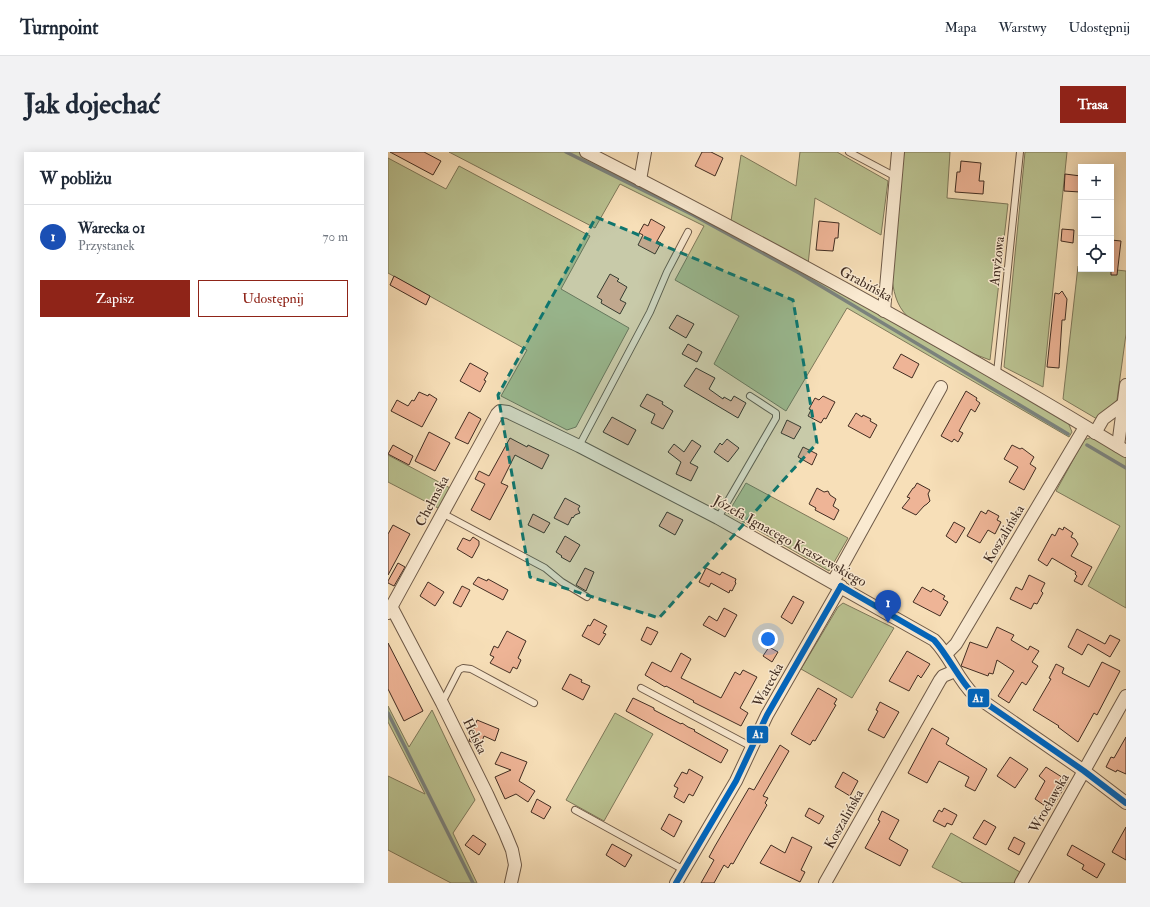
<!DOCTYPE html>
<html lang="pl">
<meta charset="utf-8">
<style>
body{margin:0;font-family:"IM FELL Double Pica",serif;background:#f2f2f3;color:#1f2937}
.controls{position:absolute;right:12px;top:12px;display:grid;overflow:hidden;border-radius:0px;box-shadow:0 2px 10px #0003}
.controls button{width:36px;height:36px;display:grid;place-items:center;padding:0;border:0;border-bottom:1px solid #e0e1e3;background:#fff;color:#1f2937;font:20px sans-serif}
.you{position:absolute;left:380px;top:487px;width:14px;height:14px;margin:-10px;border:3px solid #fff;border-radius:50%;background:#1a73e8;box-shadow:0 0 0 6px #1a73e833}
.badge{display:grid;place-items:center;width:26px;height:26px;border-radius:50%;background:#8f2418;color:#fff;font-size:13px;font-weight:700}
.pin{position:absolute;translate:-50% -33px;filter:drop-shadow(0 1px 2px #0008)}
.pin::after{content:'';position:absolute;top:21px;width:14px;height:12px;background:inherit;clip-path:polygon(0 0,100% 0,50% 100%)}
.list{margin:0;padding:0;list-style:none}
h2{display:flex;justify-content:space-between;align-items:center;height:52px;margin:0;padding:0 16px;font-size:17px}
h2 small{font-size:13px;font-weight:400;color:#747a83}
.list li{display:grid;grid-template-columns:26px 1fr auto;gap:12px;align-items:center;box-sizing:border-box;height:64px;padding:0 16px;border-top:1px solid #e0e1e3}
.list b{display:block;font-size:15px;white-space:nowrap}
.list p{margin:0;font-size:13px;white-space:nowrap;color:#747a83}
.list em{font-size:13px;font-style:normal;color:#747a83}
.actions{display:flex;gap:8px;padding:12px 16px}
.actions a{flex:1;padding:9px 0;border:1px solid #8f2418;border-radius:0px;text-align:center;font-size:14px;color:#8f2418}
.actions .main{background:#8f2418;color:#fff}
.icon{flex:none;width:22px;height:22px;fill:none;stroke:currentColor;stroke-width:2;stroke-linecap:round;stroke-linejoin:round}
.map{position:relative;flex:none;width:738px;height:731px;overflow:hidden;border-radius:0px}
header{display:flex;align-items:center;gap:24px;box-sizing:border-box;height:56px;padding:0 20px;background:#fff;border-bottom:1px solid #e0e1e3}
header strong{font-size:19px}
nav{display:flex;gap:22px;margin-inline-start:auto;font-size:14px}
.intro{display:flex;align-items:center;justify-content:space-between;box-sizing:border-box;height:96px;padding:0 24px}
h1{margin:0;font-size:28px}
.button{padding:10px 18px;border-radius:0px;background:#8f2418;color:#fff;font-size:14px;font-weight:700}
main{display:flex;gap:24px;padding:0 24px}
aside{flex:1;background:#fff;border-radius:0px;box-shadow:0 2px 10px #0003}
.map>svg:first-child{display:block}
</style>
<header>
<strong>Turnpoint</strong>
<nav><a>Mapa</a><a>Warstwy</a><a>Udostępnij</a></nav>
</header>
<div class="intro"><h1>Jak dojechać</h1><a class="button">Trasa</a></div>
<main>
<aside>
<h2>W pobliżu<small></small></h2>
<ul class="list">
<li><span class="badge" style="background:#1a4fb4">1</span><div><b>Warecka 01</b><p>Przystanek</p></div><em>70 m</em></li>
</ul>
<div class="actions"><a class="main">Zapisz</a><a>Udostępnij</a></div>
</aside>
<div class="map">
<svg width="738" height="731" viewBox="0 0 738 731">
<rect width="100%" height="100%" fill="#f7dfb8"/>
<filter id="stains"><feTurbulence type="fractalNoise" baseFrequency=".005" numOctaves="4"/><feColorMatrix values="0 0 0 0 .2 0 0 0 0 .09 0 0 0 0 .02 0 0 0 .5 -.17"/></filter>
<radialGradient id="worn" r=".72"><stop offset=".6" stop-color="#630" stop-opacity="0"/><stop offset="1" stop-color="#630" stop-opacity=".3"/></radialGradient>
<g fill="#bac291" stroke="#7e785a">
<path d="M61,0H191L315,62L680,270L684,280L681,285L459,156L398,259L326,212L351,164L287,128L316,74L232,32L207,76Z"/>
<path d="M412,0H449L500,29L493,83L427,46L420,113L343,69L353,3L408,34Z"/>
<path d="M516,0H562L559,46L620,52L602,208L586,202L520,165C507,152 506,139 503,122Z"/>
<path d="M637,0H679L655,235L616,215Z"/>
<path d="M0,6L58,37L71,14L202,84L173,137L241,176L188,275L179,278L113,244L139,198L0,121Z"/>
<path d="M690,114H693V117H719L738,119V182L729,248L709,267L675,247Z"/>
<path d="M704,285L738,304V456L700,434L732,374L668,339L696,288Z"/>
<path d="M0,303L64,337L52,357L0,330Z"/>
<path d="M358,331L460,386L441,419L340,361Z"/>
<path d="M455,451L506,476L464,546L413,517L450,455Z"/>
<path d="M0,554L21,595L44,558L87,648L65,681L89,731H63L0,698V624L37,642L0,570Z"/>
<path d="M227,561L265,582L216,669L178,648Z"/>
<path d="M563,681L632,720L626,731H575L544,715Z"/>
</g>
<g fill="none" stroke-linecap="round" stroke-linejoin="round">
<g stroke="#7b827d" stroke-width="3.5">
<path d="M178,0L305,63L411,121L680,282"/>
<path d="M699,293L738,316"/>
<path d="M0,561L85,731"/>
</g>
</g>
<g fill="#eeb496" stroke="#412d22">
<path d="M2,0H36L53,9L45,23Z"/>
<path d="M314,0H323L335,6L327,24L307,14Z"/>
<path d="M573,9L593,11L591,29H596L595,42L567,40L569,20H572Z"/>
<path d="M677,22L693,24L692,40L676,39Z"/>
<path d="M263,67L277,75L269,89L273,91L267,102L250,93L255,83L251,81L256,72L260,74Z"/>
<path d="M431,69L451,71L450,86H447L445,99L428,98Z"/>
<path d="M674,77L686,78L685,91L673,89Z"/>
<path d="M723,88L733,89L729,123H723Z"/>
<path d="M222,122L231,127L229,129L239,135L232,148L238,151L232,162L213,151L214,148L209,145Z"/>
<path d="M6,124L42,144L38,153L2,133Z"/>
<path d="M674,139L679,147L677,168H674L671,216L659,215L667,141L671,142Z"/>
<path d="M289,163L306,172L298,186L281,176Z"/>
<path d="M300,192L314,200L309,210L294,202Z"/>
<path d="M513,202L531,212L524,226L505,216Z"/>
<path d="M82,211L100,221L96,228L98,229L92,240L72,229Z"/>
<path d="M308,216L327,226L321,237L335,247L336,245L343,249L346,244L358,251L350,266L296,234Z"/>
<path d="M578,239L589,246L588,248L592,251L587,260L583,257L571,279L575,281L570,290L566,287L564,290L553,284Z"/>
<path d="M31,240L40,244L41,242L49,247L34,275L3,259L9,248L20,254L24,248L26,249Z"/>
<path d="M259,242L275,250L274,252L285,259L275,277L263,271L267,262L252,254Z"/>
<path d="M435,244L447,250L438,267L436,266L433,271L420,264L423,258L421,257L427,246L431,248Z"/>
<path d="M81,260L93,267L80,292L67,286Z"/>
<path d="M468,261L474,265L475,263L483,267L482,269L489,273L482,286L460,274Z"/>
<path d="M224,265L248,278L240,293L215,280Z"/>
<path d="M399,268L413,275L406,287L393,281Z"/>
<path d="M41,280L62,291L47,319L27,309Z"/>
<path d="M122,286L139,295L140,293L161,303L154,317L127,303L113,331L120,334L102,368L83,358L97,332L87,327L91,319L101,324Z"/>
<path d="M339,287L351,296L340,310L326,300L332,291L334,293Z"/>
<path d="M304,288L313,294L302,311L310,315L303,329L288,322L293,310L280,300L286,292L296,300Z"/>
<path d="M5,293L25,304L21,313L0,302Z"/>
<path d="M624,293L632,297L634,296L646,305L642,312L648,316L636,338L621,330L630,315L616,307Z"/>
<path d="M415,295L429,302L424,313L410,305Z"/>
<path d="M529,331L542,338L540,342L542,349L539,352L536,354L528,363L514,356L522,346L519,345L525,336H526Z"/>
<path d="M429,336L436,340L440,339L442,343L448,347L445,354L451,358L446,368L427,358L428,356L421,352Z"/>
<path d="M177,346L192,354L190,357L192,361L187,363L185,366L184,365L180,373L166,366Z"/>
<path d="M600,358L611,364L609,368L613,370L607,382L600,378L592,391L579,384L593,359L598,362Z"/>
<path d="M279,360L295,368L287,383L271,374Z"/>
<path d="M145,362L162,371L156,381L140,373Z"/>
<path d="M566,370L577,376L568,391L558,384Z"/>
<path d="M5,373L22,382L0,423V382Z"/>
<path d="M676,375L685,381L683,385L687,387L690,392L683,404L704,415L694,433L686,429L689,424L687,422L688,420L664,406L659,414L650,408L664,382L667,384L671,376L675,378Z"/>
<path d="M177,384L192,393L182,410L173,405L174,404L168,400Z"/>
<path d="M85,385L91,389V393L84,406L69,397L75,386L82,389Z"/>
<path d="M10,411L17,415L6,434L0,431V429Z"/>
<path d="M197,416L206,420L198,439L188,433Z"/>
<path d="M318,416L332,423L334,420L348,427L347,430L348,431L344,439L342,438L341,441L323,431L321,435L311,430Z"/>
<path d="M641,423L657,431L653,439L655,441L649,452L646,451L643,457L622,447L628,435L634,438Z"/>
<path d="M90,425L99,429L100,427L120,438L115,448L85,432Z"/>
<path d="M40,430L56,440L47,454L32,444Z"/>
<path d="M74,434L82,438L73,455L65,451Z"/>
<path d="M534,435L543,440L545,437L557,444L555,447L560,450L552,464L525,450Z"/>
<path d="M405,444L416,450L404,472L393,465Z"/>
<path d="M336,456L349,463L337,485L315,473L321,464L329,469Z"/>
<path d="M206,467L219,474L215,481L218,482L211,493L194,484L200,473L202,474Z"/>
<path d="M259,475L270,480L263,493L253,488Z"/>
<path d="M609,475L626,483L623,488L640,498L642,494L651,499L644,510L650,514L638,533L634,530L621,551L610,544L626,519L609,508L605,522L601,521L600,524L573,514L582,490L599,496Z"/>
<path d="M689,477L717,492L722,483L732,488L722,505L700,492L694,503L680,495Z"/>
<path d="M119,479L138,489L130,506L133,508L129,517L125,515L122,521L102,511L106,505L102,503L106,494L110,496Z"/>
<path d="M0,491L35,559L16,569L0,537Z"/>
<path d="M381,495L390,500L384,510L375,504Z"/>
<path d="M519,499L542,512L533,526L530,523L521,539L501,529Z"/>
<path d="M293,501L303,507L293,526L333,546L347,520L352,523L355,518L369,525L352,556L360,561L353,574L305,550L306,549L278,534L277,535L257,523L264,510L283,520Z"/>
<path d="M714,510L732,519L709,563L706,561L690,590L670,575L671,574L645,558L663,527L661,526L668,512L676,516L674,521L701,535Z"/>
<path d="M182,522L194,528L193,530L202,534L195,548L174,537Z"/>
<path d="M430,536L449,547L446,552L448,553L427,589L425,588L422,593L403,582Z"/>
<path d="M245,546L266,556V558L293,572L294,571L300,575L307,578L306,579L340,598L333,611L238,559Z"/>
<path d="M492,550L511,560L496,586L480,578L490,559L488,558Z"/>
<path d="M89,568L111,577L107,589L96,584L92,594L81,589Z"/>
<path d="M544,576L561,586L558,592L599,617L587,639L577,634L581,625L551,609L539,631L520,621Z"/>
<path d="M738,585V622L729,618L728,620L718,615L723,605L726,606Z"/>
<path d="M392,593L401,599L375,644L380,646L377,651L379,653L358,689L345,712L343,711L340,716L336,713L326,731H313L326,708L321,705L327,694L361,636L366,638Z"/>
<path d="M113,600L139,610L131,629L147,639L140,650L128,642L117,647L107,625L123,618L107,612Z"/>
<path d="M622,605L640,617L627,636L609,624Z"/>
<path d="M658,615L680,629L663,658L647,647L657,629L651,624Z"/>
<path d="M301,617L315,625L305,644L301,642L296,651L286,645L290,636L286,634L294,620L299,622Z"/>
<path d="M455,620L470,629L462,644L447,635Z"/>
<path d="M149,647L163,655L156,667L143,660Z"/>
<path d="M421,656L436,664L431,672L417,664Z"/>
<path d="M556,656L569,663L564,673L559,671L557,675L545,669L551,658L554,660Z"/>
<path d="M494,659L511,668L501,687L520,698L512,714L477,696L492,669L490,668Z"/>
<path d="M281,662L294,669L286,685L273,677Z"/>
<path d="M596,668L608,675L598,693L585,686Z"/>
<path d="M738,675V708L724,700Z"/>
<path d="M85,683L98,692L91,703L77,693Z"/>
<path d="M404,685L424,695L413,718L417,720L412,730L372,711L383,693L397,701Z"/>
<path d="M626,685L637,691L631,703L620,697Z"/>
<path d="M224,692L244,703L237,715L218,703Z"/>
<path d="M684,693L717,712L709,726L694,717L696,713L679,703Z"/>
</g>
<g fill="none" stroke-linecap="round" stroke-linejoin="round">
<defs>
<g id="lane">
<path d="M461,0L508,25"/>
<path d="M609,221L632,0"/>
<path d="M191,294L262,160L279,120L300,80"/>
<path d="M54,361L157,416L174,430L199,445"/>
<path d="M330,366L388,266V261L362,244"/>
<path d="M253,536L364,595"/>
<path d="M54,551L71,518L75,516L83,517L146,551"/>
<path d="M187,658L296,718"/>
</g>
<g id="street">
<path d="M198,0C381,93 562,192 738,299"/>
<path d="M252,28L257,0"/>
<path d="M496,159L510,0"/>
<path d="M707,281L715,267L735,252"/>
<path d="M730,294L738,233"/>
<path d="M445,430L553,235"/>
<path d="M4,456L54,551L99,642L117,681L124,698L127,713L123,731"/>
<path d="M0,461L109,262L112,259L120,260L191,294L330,366L546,488C563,505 569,527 586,543L696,619L738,651"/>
<path d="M558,502L568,492L697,275"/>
<path d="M288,731L348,629L379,563L453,434"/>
<path d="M437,731L552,528L555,524L567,519"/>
<path d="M633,731L738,544"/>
</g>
</defs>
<use href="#lane" stroke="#6e5a48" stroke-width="8"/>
<use href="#street" stroke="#6e5a48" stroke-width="14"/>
<use href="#lane" stroke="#faead1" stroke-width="6"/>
<use href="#street" stroke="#faead1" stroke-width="12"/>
<defs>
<g id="bus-1">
<path d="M453,434L546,488C561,505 570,526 586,543L696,619L738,651"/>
<path d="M288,731L348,629L379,563L453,434"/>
</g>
</defs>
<use href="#bus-1" stroke="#faead1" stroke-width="9"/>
<use href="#bus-1" stroke="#0065bd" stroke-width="6"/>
</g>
<path fill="#0f766e" fill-opacity="0.2" stroke="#0f766e" stroke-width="3" stroke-dasharray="8 5" stroke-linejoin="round" d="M208,65L405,148L429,291L271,466L142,425L110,243Z"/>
<g text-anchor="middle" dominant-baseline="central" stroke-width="3" stroke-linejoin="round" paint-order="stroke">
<g font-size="14" fill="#412d22" stroke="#faead1">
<text transform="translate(609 109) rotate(-84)">Anyżowa</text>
<text transform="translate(478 132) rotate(29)">Grabińska</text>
<text transform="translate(44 349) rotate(-62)">Chełmska</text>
<text transform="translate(616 382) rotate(-59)">Koszalińska</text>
<text transform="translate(402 389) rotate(29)">Józefa Ignacego Kraszewskiego</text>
<text transform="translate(380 533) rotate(-61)">Warecka</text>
<text transform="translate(87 584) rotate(64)">Helska</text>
<text transform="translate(661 651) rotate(-60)">Wrocławska</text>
<text transform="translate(456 667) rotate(-61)">Koszalińska</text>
</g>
</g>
<g stroke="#faead1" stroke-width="1.5">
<rect x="579" y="536" width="23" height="20" rx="4" fill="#0065bd"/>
<rect x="358" y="573" width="23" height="19" rx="4" fill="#0065bd"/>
</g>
<g font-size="11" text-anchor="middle" font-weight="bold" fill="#fff">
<text x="590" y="550">A1</text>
<text x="370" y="586">A1</text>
</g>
<rect width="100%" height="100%" filter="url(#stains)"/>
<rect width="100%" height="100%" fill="url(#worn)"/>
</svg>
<div class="controls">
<button>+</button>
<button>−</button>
<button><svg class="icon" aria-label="locate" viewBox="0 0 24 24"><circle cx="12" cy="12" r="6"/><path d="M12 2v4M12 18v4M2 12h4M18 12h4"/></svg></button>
</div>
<div class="you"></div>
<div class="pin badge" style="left:500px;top:471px;background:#1a4fb4">1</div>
</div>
</main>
